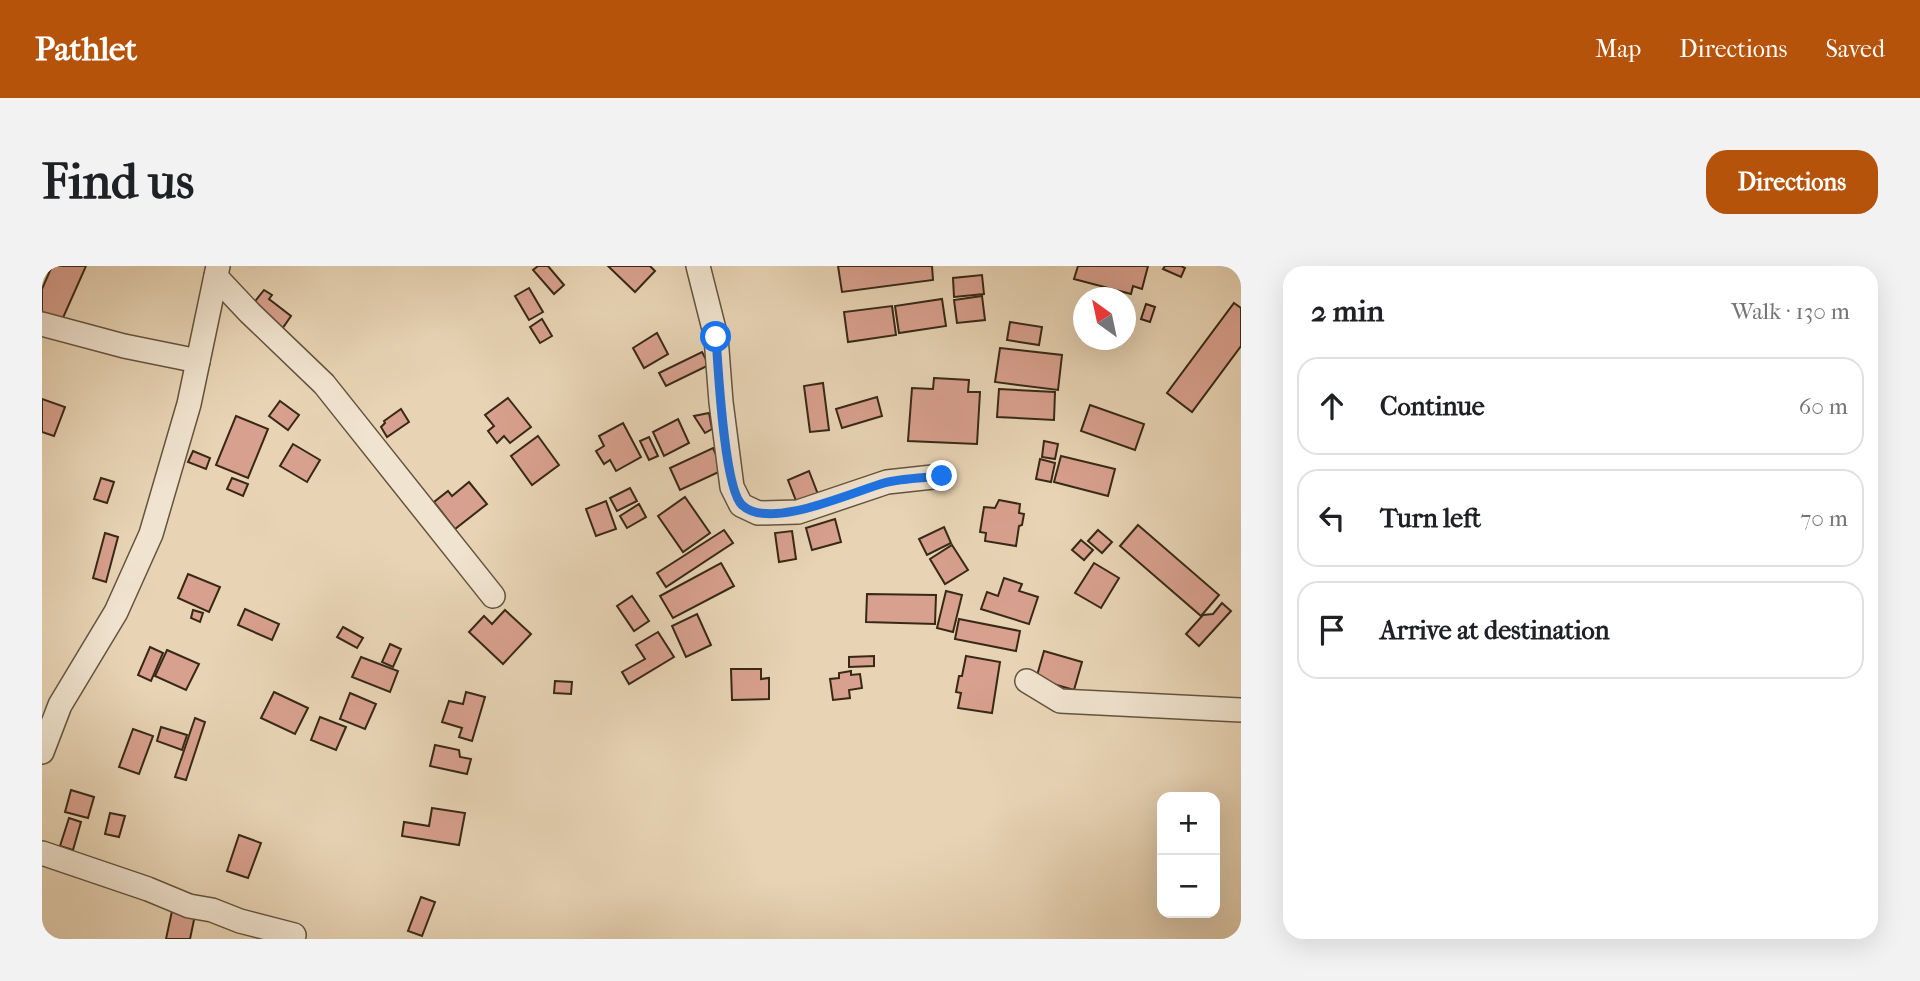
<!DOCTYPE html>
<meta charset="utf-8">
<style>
body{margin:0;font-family:"IM FELL French Canon",serif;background:#f2f2f2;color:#202124}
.controls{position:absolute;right:21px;bottom:21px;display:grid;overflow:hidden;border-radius:14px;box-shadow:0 7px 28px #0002}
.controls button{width:63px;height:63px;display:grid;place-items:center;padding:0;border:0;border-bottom:2px solid #e0e0e0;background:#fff;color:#202124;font:35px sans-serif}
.compass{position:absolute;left:1031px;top:21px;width:63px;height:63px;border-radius:50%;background:#fff;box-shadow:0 7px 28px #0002;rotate:327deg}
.stop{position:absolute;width:21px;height:21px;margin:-16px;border:5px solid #1a73e8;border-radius:50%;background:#fff}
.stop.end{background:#1a73e8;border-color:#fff;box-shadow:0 2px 7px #0008}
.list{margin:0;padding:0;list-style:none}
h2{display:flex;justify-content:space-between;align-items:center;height:91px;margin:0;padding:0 28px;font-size:30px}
h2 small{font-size:23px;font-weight:400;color:#757577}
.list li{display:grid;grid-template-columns:46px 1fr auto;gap:21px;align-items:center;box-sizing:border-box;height:98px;margin:0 14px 14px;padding:0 14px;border:2px solid #e0e0e0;border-radius:21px}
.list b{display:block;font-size:26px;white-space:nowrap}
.list em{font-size:23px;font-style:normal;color:#757577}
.icon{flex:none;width:38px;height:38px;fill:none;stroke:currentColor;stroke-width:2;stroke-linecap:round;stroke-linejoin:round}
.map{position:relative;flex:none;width:1199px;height:673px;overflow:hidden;border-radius:21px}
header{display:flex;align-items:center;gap:42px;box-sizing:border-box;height:98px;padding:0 35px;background:#b45309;color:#fff}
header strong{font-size:33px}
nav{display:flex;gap:38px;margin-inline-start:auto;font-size:24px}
.intro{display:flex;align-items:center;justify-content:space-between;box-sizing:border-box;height:168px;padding:0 42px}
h1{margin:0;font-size:49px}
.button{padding:18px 32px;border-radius:21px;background:#b45309;color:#fff;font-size:24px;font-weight:700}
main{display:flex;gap:42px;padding:0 42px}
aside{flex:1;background:#fff;border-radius:21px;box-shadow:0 7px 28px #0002}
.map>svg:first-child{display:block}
</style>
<header>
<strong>Pathlet</strong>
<nav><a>Map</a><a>Directions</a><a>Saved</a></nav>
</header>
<div class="intro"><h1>Find us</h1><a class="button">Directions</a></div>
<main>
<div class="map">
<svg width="1199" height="673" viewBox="0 0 1199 673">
<rect width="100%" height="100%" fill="#e8d4b5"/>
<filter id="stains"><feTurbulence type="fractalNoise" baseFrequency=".00286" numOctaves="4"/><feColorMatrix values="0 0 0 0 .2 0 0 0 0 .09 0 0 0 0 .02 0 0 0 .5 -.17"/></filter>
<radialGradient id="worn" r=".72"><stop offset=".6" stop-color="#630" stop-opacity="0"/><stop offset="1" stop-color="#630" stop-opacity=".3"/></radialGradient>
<g fill="#d8a08e" stroke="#372916" stroke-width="2">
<path d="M10,0H44L20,54L0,46V23Z"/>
<path d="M496,0H506L522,19L512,28L491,4Z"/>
<path d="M566,0H608L613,5L593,26Z"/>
<path d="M796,0H890L891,14L800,26Z"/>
<path d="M1036,0H1106L1100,23L1091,20L1089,28L1032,13Z"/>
<path d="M1123,0H1139L1143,2L1139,11L1121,3Z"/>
<path d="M940,9L942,28L912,31L911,12Z"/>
<path d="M487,22L501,46L487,54L473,30Z"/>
<path d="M222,24L230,29L227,33L249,50L238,66L207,43Z"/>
<path d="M940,30L943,54L915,57L912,34Z"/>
<path d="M900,33L904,60L857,67L853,40Z"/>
<path d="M1192,37L1199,42V80L1150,146L1125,127Z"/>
<path d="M1104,38L1113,41L1108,56L1099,53Z"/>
<path d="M850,40L854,69L806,76L802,46Z"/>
<path d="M500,53L510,70L498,77L488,61Z"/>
<path d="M968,56L1000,61L997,79L965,74Z"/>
<path d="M615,67L626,88L602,102L591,82Z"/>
<path d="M958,82L1020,89L1016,124L953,116Z"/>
<path d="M660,86L667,99L624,120L617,107Z"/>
<path d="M892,112L927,114L926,126H938L935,178L866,175L870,122L891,123Z"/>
<path d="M781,117L787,164L768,166L762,120Z"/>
<path d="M957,123L1013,126L1012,154L955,151Z"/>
<path d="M835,131L840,150L800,162L794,143Z"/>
<path d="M466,132L489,161L468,177L462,170L455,177L446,165L452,160L443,149Z"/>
<path d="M0,133L23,141L12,170L0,166Z"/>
<path d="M238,135L257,149L246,164L227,150Z"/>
<path d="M1048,139L1102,158L1093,184L1039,165Z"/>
<path d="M359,143L367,156L345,171L339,161L343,157L342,155Z"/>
<path d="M667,147L670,163L663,167L652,150Z"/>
<path d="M194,150L226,163L206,212L174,199Z"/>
<path d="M636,153L647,177L622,190L611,166Z"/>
<path d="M581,157L599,191L574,205L568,194L562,198L554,185L562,180L557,170Z"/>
<path d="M496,170L517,199L490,219L469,190Z"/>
<path d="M607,171L616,190L607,194L598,175Z"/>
<path d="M1002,175L1016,178L1013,193L1000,191Z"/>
<path d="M251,178L278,194L265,216L238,200Z"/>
<path d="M671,182L681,204L638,224L628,202Z"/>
<path d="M151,185L168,192L164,203L146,196Z"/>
<path d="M1019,190L1073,203L1066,230L1012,216Z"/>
<path d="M998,193L1013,197L1009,216L994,213Z"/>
<path d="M767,205L777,231L756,240L746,214Z"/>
<path d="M59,212L72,216L65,237L52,233Z"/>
<path d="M190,212L206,218L201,230L185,223Z"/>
<path d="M427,216L445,238L413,263L392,236L406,225L410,230Z"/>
<path d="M588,222L595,235L575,245L568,232Z"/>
<path d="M643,231L668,267L641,286L616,250Z"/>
<path d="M957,234L978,238L977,247L982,248L980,259L977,260L974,280L943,275L944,267L938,266L942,241L953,242Z"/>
<path d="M564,235L574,263L554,270L544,243Z"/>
<path d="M597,238L604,251L585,262L578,250Z"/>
<path d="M793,253L799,276L770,284L764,262Z"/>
<path d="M1096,259L1177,329L1159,350L1078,280Z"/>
<path d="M902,261L909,277L885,289L877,273Z"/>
<path d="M682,264L691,277L624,321L615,307Z"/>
<path d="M1056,264L1070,276L1060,287L1046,275Z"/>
<path d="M750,265L754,293L737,296L733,267Z"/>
<path d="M63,267L76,271L64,316L51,312Z"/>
<path d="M1039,274L1051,284L1042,294L1030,284Z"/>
<path d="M910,279L926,304L903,318L888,293Z"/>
<path d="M679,297L692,320L631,352L618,330Z"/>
<path d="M1052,297L1077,312L1059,342L1033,327Z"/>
<path d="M146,308L178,321L167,346L136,332Z"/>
<path d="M962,312L980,318L977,325L996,331L987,358L939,343L945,326L956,330Z"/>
<path d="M904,325L920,329L911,366L895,362Z"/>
<path d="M825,328L894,329L893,358L824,356Z"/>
<path d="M590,330L607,355L592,365L575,340Z"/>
<path d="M1180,337L1189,345L1157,380L1144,368L1161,349L1171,348Z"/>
<path d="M203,343L237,358L230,374L196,359Z"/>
<path d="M151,344L161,347L158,356L149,352Z"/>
<path d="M463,344L489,368L461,398L427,366L442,350L450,358Z"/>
<path d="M655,348L669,379L644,391L630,360Z"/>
<path d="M917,353L978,365L974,385L913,373Z"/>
<path d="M301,361L321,372L315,382L295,371Z"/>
<path d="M616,366L632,391L587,418L580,406L603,393L594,379Z"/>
<path d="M348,378L359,383L351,401L340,396Z"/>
<path d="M108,381L121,387L109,415L96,409Z"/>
<path d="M125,384L157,398L144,424L113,410Z"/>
<path d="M1002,385L1040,396L1032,424L994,413Z"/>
<path d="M832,390V400L807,401V391Z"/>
<path d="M924,390L958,396L950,447L916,442L919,427L914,426L917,410H920Z"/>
<path d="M319,391L356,405L348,426L310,411Z"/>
<path d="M689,403H719V413L727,412V433L690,434Z"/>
<path d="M809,405V409L818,408L820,422L807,424L808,432L791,434L788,413L797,412V407Z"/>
<path d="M513,415L530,416L529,428L512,427Z"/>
<path d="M232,426L266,442L253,468L219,452Z"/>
<path d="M424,426L443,431L430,475L417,471L420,462L400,456L407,435L421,438Z"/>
<path d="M308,427L334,438L323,463L298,453Z"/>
<path d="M278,451L304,461L294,484L269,474Z"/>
<path d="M153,452L163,456L144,514L133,511Z"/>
<path d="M119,461L145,469L140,484L115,475Z"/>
<path d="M91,463L111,470L97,508L77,501Z"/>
<path d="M393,479L417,484L418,491L429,493L425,508L388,500Z"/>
<path d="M29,524L52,531L46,552L23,546Z"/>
<path d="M390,542L423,547L417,579L360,570L362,556L387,560Z"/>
<path d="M68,547L83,550L77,571L63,568Z"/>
<path d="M27,552L39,556L31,584L18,580Z"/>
<path d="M197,569L219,577L206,612L185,605Z"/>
<path d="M379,631L393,636L380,670L366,665Z"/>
<path d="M130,645L153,649L148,673H124Z"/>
</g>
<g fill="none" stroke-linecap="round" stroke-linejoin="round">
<defs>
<g id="street">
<path d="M656,0L674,71L679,136L690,221L699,239L716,247L756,246L845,216L900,210"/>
<path d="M174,11L208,47L282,118L451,330"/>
<path d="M0,58L82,80L156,95"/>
<path d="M985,415L1018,435L1199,444"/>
<path d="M0,486L18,439L74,346L109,268L147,138L176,0"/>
<path d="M0,587L106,623L147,640L170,644L198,655L252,669"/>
</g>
</defs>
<use href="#street" stroke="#63543e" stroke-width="26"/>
<use href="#street" stroke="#f0e3cf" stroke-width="23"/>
</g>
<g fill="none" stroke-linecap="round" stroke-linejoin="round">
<path stroke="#1a73e8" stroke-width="9" d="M674,71C676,100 682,222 700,239C727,265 810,226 842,217C860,212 881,212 900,210"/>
</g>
<rect width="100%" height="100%" filter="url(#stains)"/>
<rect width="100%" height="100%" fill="url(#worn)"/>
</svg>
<div class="controls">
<button>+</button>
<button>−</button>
</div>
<svg class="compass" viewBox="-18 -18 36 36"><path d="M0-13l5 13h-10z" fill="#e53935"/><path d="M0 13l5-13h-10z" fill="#757577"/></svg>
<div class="stop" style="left:674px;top:71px"></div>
<div class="stop end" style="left:900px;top:210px"></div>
</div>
<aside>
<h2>2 min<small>Walk · 130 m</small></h2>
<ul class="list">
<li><svg class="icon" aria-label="ahead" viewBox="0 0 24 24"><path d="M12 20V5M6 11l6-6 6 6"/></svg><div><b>Continue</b></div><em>60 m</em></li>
<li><svg class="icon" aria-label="left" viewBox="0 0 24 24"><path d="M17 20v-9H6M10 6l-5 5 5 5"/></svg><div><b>Turn left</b></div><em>70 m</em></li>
<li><svg class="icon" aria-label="arrive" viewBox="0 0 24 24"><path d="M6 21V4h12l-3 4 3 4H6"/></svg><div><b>Arrive at destination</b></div></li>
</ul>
</aside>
</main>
